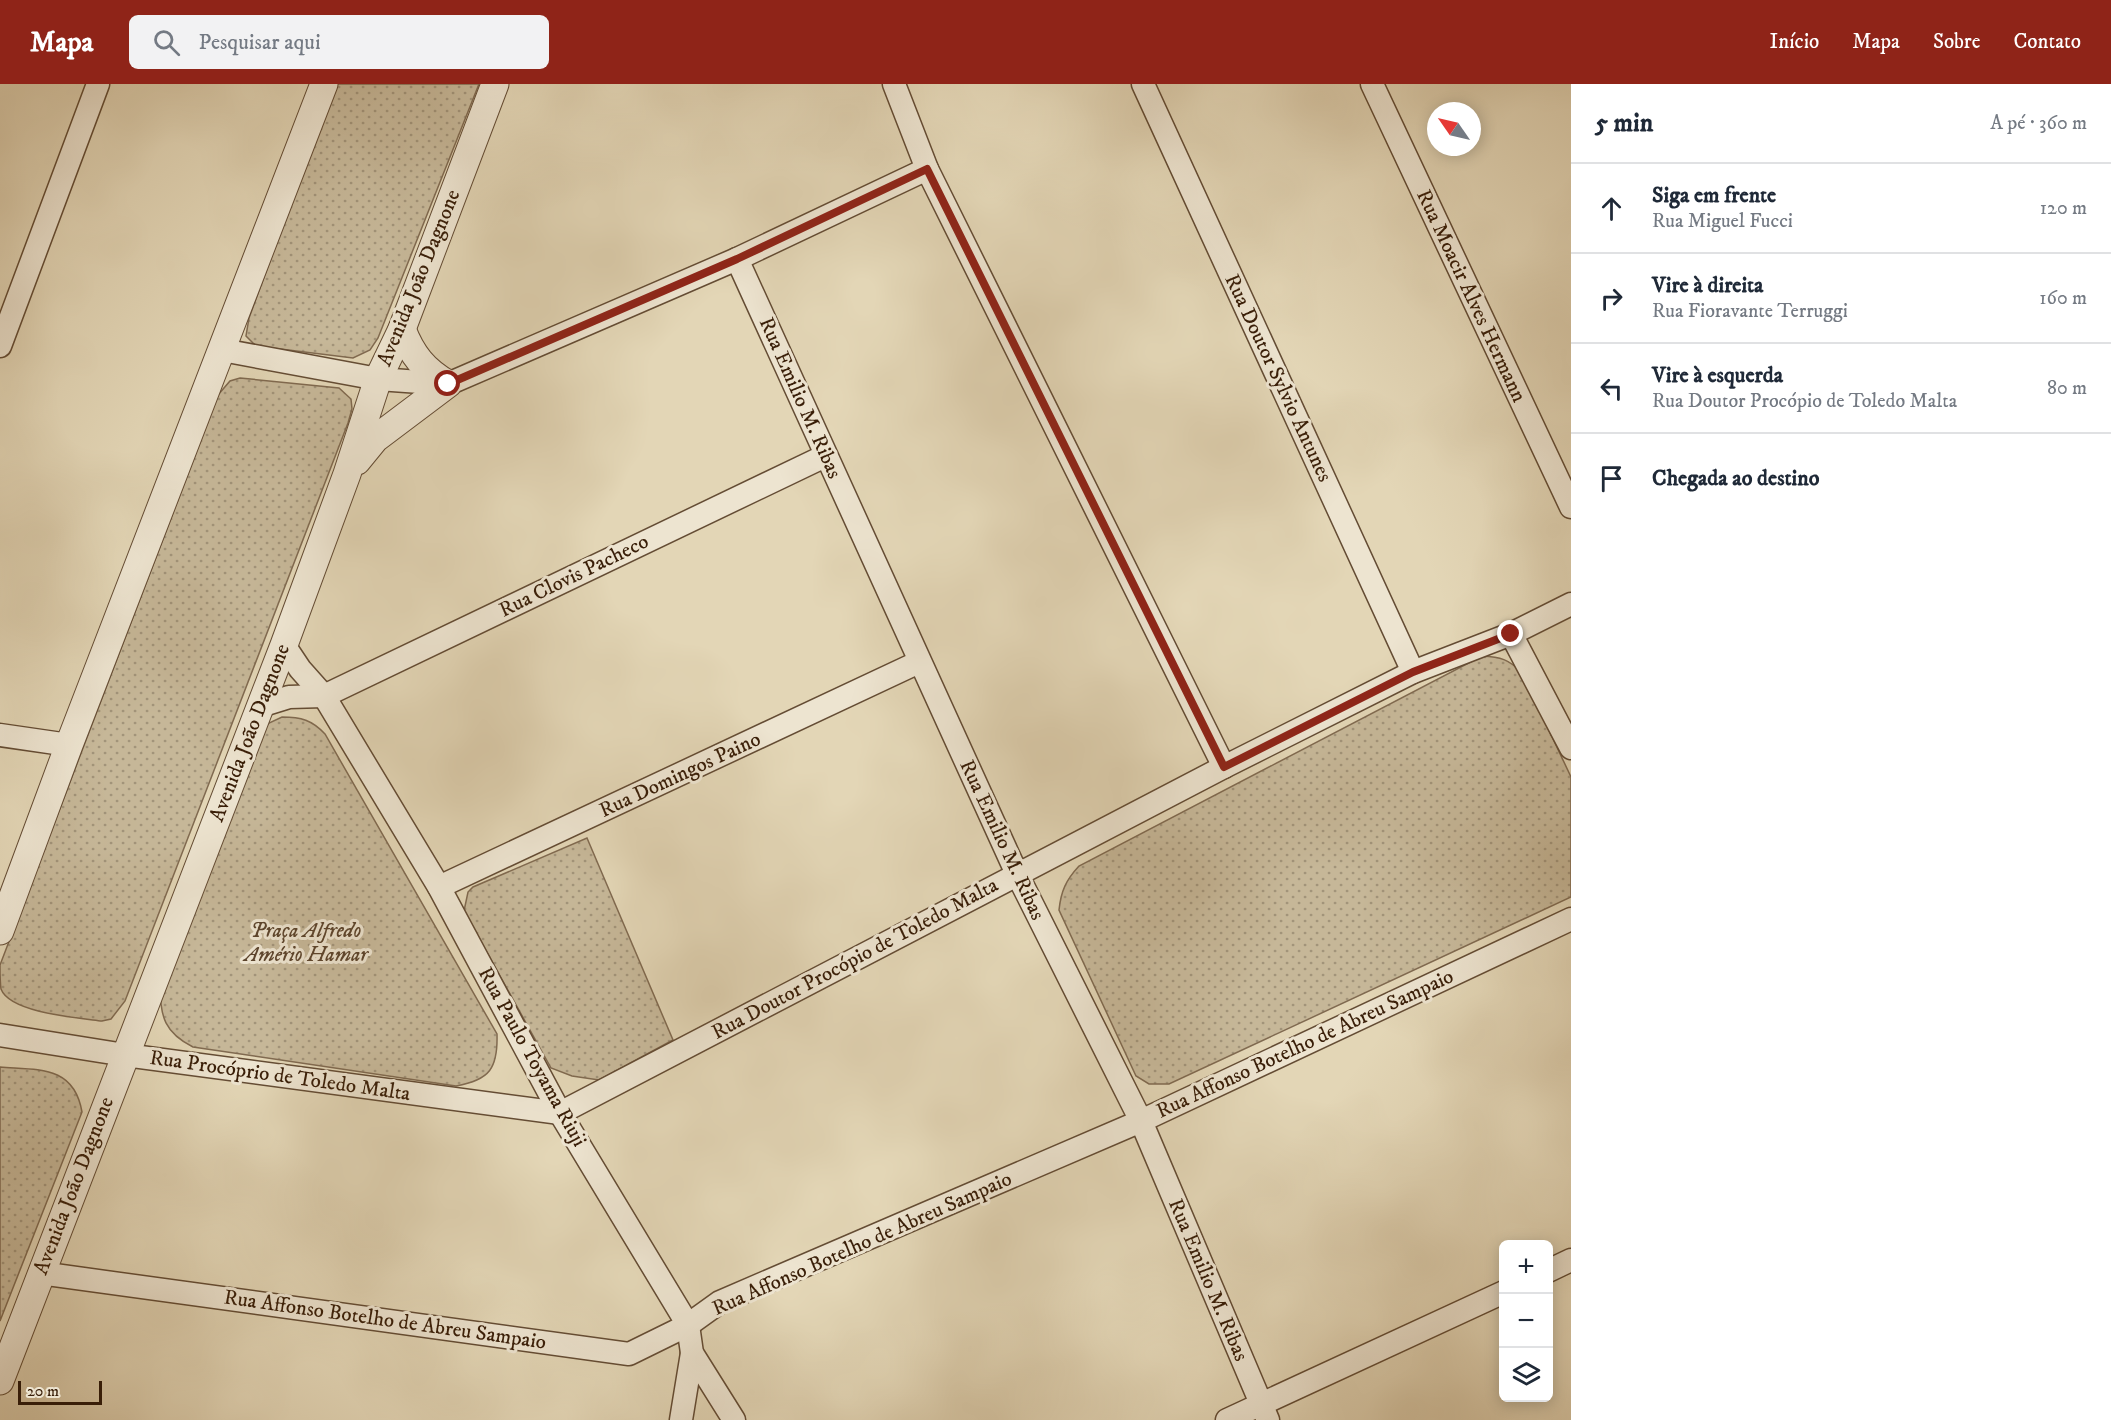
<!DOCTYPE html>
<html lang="pt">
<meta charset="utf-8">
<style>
body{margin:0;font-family:"IM FELL DW Pica",serif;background:#f2f2f3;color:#1f2937}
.controls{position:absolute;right:18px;bottom:18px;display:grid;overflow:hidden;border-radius:9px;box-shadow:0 3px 15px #0003}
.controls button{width:54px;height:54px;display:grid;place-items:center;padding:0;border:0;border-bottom:2px solid #e0e1e3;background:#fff;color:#1f2937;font:30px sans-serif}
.compass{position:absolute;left:1427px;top:18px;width:54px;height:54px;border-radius:50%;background:#fff;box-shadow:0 3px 15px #0003;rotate:304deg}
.scale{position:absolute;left:18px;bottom:15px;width:84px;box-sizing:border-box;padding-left:6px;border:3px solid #391e08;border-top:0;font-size:16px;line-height:21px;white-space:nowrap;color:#391e08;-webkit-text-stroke:4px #ede4d0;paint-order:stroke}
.stop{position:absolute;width:18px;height:18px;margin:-14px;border:4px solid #8f2418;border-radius:50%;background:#fff}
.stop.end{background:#8f2418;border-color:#fff;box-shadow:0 2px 6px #0008}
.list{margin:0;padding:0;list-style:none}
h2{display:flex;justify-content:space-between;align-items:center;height:78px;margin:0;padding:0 24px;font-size:26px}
h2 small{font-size:20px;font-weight:400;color:#747a83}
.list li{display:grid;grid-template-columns:39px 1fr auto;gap:18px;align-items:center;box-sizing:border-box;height:90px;padding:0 24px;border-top:2px solid #e0e1e3}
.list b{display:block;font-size:22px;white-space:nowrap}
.list p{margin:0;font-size:20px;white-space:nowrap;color:#747a83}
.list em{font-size:20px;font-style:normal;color:#747a83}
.icon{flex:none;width:33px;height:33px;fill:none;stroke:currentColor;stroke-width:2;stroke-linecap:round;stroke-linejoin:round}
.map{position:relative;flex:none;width:1571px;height:1336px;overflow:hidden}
header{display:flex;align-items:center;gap:36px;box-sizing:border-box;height:84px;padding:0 30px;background:#8f2418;color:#fff}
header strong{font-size:28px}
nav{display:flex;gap:33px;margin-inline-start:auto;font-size:21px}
.search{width:420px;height:54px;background:#f2f2f3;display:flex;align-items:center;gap:15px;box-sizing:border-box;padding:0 21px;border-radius:9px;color:#747a83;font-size:22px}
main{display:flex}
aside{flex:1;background:#fff}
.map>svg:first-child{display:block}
</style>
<header>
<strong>Mapa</strong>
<div class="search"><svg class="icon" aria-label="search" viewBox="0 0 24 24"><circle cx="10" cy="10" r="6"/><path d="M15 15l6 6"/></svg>Pesquisar aqui</div>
<nav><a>Início</a><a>Mapa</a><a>Sobre</a><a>Contato</a></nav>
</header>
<main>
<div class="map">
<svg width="1571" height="1336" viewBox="0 0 1571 1336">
<defs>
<pattern id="park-dots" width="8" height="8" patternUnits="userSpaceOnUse" patternTransform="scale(1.5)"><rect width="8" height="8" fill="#c6b798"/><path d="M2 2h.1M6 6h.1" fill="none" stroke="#a2947a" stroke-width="1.8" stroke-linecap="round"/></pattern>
</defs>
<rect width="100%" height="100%" fill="#e3d6b6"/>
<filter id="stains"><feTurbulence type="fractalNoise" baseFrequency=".00333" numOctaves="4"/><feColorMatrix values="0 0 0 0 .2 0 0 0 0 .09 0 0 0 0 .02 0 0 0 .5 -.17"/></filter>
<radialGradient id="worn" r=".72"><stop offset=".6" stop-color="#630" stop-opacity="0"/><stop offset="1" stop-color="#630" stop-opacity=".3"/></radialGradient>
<g fill="url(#park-dots)" stroke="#806a50" stroke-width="1.5">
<path d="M335,0H479L378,254L370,266L353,274L256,262L246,252L249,234Z"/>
<path d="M240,294L339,304L351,315L352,325L348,339L125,917L111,935L102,937C79,934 10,929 1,905C0,898 0,888 0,881L218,311L230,297Z"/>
<path d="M1482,572C1500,573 1509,575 1522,589L1571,693V813L1169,1000H1149L1136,992L1059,826C1061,807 1066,796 1079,782Z"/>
<path d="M282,633C301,633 312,636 325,650L497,950C498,984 490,996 456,1002L193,963C165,949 160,933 160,902L258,650L269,639Z"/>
<path d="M587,754L673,956L599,996L572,992L551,984L464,827L468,808L473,803Z"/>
<path d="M0,983C38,986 74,981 82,1028L0,1237Z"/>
</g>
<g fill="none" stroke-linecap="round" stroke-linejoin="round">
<defs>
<g id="minor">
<path d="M894,0L927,85L1224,683"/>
<path d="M1143,0L1413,588"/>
<path d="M1372,0L1571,423"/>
<path d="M737,175L1017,790L1141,1037L1268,1336"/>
<path d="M0,262L98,0"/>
<path d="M222,266L378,295L448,300L737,175L927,85"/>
<path d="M1511,550L1571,664"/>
<path d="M284,561L300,585L324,612L439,803L560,1029L688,1241L692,1269L734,1336"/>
<path d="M260,622L289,613L324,612L825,372"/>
<path d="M0,651L69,661"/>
<path d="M439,803L919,578"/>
<path d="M0,951L125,971L560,1029L1224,683L1413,588L1511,550L1571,520"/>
<path d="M1548,1187L1571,1176"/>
<path d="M40,1189L629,1270L688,1241L720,1218L1141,1037L1571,835"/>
<path d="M681,1336L692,1269"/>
<path d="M1227,1336L1504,1208"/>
</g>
<g id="tertiary">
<path d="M357,377L375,355L448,300C424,286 412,271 402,245"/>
<path d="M0,847L69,661L324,0"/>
<path d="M0,1297L284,561L347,390L378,295L402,245L495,0"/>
</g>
</defs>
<use href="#minor" stroke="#644c34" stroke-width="25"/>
<use href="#tertiary" stroke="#644c34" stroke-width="29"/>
<use href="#minor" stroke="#ede4d0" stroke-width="22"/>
<use href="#tertiary" stroke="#ede4d0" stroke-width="27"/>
</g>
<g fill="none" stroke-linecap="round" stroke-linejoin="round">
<path stroke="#8f2418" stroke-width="8" d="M448,300L737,175L927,85L1224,683L1413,588L1511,550"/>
</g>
<g text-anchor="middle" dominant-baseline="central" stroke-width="6" stroke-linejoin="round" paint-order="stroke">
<g font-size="21" fill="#391e08" stroke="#ede4d0">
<text transform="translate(419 194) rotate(-68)">Avenida João Dagnone</text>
<text transform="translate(1471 212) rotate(65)">Rua Moacir Alves Hermann</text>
<text transform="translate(1278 294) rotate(65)">Rua Doutor Sylvio Antunes</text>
<text transform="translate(800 314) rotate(66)">Rua Emilio M. Ribas</text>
<text transform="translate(574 492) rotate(-26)">Rua Clovis Pacheco</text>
<text transform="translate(250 649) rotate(-69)">Avenida João Dagnone</text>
<text transform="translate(680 691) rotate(-25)">Rua Domingos Paino</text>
<text transform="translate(1002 756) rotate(65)">Rua Emilio M. Ribas</text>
<text transform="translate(855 875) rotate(-28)">Rua Doutor Procópio de Toledo Malta</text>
<text transform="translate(1305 960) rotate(-25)">Rua Affonso Botelho de Abreu Sampaio</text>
<text transform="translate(532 973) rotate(61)">Rua Paulo Toyama Riuji</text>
<text transform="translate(280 992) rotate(8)">Rua Procóprio de Toledo Malta</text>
<text transform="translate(74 1102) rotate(-69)">Avenida João Dagnone</text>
<text transform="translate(862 1160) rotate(-24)">Rua Affonso Botelho de Abreu Sampaio</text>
<text transform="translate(1208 1196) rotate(67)">Rua Emilio M. Ribas</text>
<text transform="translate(385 1236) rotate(8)">Rua Affonso Botelho de Abreu Sampaio</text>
</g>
<g font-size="21" font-style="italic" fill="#5c442c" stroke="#ede4d0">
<text x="306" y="847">Praça Alfredo<tspan x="306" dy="24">Amério Hamar</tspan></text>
</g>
</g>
<rect width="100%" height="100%" filter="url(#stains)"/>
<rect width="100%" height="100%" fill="url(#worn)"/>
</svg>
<div class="controls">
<button>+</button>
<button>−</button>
<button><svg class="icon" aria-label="layers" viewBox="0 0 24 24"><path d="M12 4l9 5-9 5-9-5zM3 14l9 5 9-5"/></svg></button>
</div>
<svg class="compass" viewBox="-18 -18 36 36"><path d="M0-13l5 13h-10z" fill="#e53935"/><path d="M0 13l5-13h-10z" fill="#747a83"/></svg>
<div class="scale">20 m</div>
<div class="stop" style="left:448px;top:300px"></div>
<div class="stop end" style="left:1511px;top:550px"></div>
</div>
<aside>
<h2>5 min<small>A pé · 360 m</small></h2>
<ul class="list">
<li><svg class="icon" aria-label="ahead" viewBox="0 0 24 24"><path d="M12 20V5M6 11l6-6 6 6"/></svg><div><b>Siga em frente</b><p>Rua Miguel Fucci</p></div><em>120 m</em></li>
<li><svg class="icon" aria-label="right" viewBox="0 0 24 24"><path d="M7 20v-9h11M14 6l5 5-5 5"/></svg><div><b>Vire à direita</b><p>Rua Fioravante Terruggi</p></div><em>160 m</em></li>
<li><svg class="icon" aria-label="left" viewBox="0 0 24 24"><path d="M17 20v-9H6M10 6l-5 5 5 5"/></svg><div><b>Vire à esquerda</b><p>Rua Doutor Procópio de Toledo Malta</p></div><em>80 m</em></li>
<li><svg class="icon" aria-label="arrive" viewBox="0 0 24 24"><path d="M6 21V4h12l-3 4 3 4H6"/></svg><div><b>Chegada ao destino</b></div></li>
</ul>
</aside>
</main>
